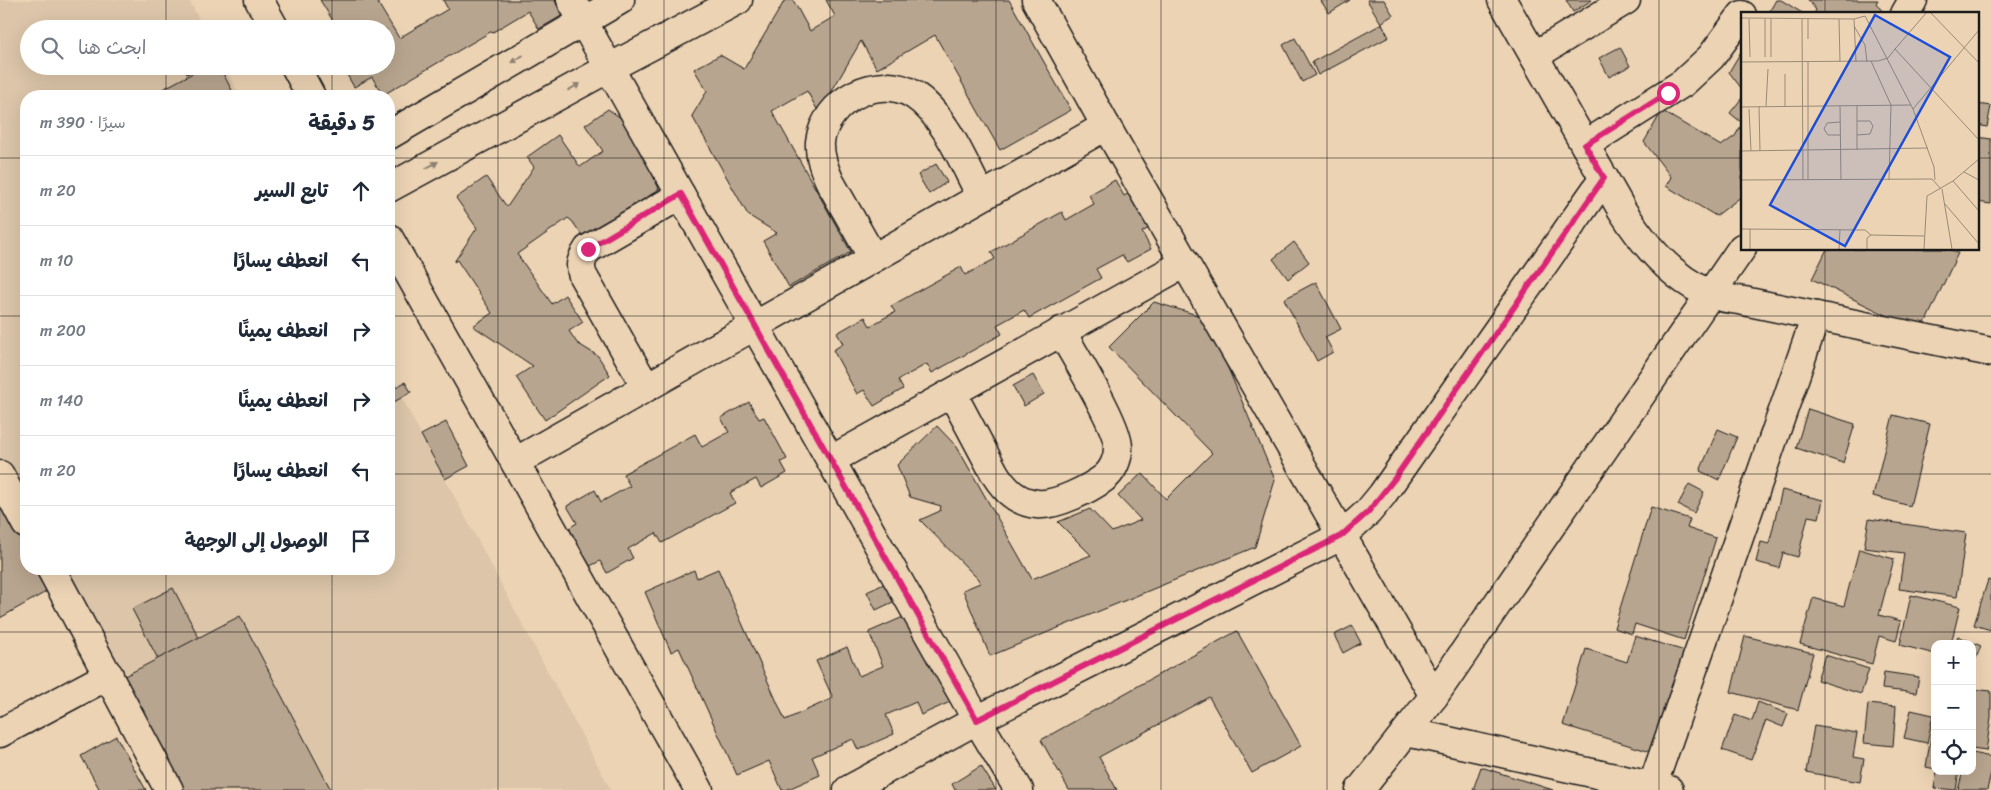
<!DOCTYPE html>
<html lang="ar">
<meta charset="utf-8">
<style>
body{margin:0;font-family:Sriracha,"Playpen Sans Arabic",sans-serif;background:#f2f2f3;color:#1f2937;direction:rtl}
.controls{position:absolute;right:15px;bottom:15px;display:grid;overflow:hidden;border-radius:10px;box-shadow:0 5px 20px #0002}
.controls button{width:45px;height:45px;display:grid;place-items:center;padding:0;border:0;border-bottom:1px solid #e0e1e3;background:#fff;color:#1f2937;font:25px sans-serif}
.stop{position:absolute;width:15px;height:15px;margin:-11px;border:4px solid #db2777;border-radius:50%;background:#fff}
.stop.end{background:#db2777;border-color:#fff;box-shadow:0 1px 5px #0008}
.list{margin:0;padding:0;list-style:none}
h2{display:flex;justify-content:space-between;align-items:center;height:65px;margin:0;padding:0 20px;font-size:21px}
h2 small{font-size:16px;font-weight:400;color:#747a83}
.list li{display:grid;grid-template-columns:32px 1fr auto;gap:15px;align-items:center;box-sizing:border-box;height:70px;padding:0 20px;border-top:1px solid #e0e1e3}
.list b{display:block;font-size:19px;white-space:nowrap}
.list em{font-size:16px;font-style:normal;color:#747a83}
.icon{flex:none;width:28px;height:28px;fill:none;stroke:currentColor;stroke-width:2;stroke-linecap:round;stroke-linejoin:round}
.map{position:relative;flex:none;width:1991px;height:790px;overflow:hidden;direction:ltr}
.search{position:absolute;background:#fff;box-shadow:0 5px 20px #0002;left:20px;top:20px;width:375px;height:55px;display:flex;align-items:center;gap:12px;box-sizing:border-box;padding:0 18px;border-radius:28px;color:#747a83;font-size:19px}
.panel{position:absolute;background:#fff;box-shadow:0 5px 20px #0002;left:20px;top:90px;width:375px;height:485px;border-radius:20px;direction:rtl}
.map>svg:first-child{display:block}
</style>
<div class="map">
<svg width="1991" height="790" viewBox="0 0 1991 790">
<rect width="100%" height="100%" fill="#ecd3b4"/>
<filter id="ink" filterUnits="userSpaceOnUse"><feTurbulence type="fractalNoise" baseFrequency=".02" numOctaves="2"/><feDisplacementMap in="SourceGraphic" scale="10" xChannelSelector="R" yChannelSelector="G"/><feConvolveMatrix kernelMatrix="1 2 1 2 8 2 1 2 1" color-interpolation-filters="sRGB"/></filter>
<g filter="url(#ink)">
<g fill="#dcc5a9">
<path d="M0,0H189L204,29H29V66H224L240,96H26V540L0,492Z"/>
<path d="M389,374L611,790H163L42,569H389Z"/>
</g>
<g fill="#b8a58f" stroke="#1c1c1c">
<path d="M320,0H376L399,38L448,9L443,0H556L555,1L563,15L539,29L528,11L493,32L492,31L383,95L372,77L354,87L342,66H386V29H338Z"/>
<path d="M785,0H793L810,31L835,16L826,0H1009L1071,110L1000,150L935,35L877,69L861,41L819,113L807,91L772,111L851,252L789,287L763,241L777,233L748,215L692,116L707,91L694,69L720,55L744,69Z"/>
<path d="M1322,0H1350L1329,13L1321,1Z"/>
<path d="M1367,0H1384L1393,15L1381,23Z"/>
<path d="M1566,0H1592L1573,12Z"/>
<path d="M1776,0H1781L1804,14H1768Z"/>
<path d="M1808,0H1878L1876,3L1882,11L1880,14H1814L1816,10Z"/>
<path d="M1382,24L1389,37L1318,75L1312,62Z"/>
<path d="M1295,38L1315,75L1302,82L1283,45Z"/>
<path d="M1620,47L1630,66L1609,77L1599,58Z"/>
<path d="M1742,50V89L1729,72Z"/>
<path d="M183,66H204L187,74Z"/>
<path d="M206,66H219L235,96H150Z"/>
<path d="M1742,98V120L1741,122L1730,113Z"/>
<path d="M1977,104L1991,106L1987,127L1977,125Z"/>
<path d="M608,109L631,125L659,189L586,241L572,221L568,218L517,254L552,304L565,295L583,322L569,331L577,343L598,356L610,375L545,420L516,377L533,366L473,326L492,313L457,260L454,262L477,228L456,198L486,177L507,207L534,167L527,157L558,135L580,167L603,151L585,125Z"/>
<path d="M1662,111L1721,146L1735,136L1742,124V196L1716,216L1666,186L1671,177L1644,142Z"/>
<path d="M1977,137L1991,139V204L1977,202Z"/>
<path d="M936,164L947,182L929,194L918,175Z"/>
<path d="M1115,180L1124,196L1131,192L1151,227L1142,232L1151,249L1127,262L1122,255L1096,269L1101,278L1029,318L1024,310L997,325L1002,334L932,373L927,364L898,380L903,389L874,406L864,390L857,394L833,350L843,344L837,333L865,317L870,326L895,312L891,306L961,267L965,275L995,259L991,252L1062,212L1066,220L1094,204L1089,195Z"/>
<path d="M1294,242L1309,262L1288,279L1273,259Z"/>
<path d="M1827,249H1949L1958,253L1921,332L1812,279Z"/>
<path d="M1316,282L1341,329L1325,337L1333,352L1317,361L1284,299Z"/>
<path d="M1154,302L1207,318L1275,480L1255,547L990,656L963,590L980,583L978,579L920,520L940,511L941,506L910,497L897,465L937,426L957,447L1032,579L1091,555L1058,522L1090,509L1112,532L1141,520L1118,496L1142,473L1166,499L1212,453L1109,347Z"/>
<path d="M1033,375L1044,394L1024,406L1013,386Z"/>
<path d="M405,382L411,392L389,405V391Z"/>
<path d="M749,402L759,419L764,417L787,459L781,462L787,473L761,488L756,479L730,493L735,503L662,543L656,533L628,549L633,558L607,573L600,561L590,566L569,528L577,523L567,506L595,490L601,502L630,486L623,474L695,434L702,447L729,432L721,418Z"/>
<path d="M1808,409L1855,424L1843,463L1796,448Z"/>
<path d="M1893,415L1930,424L1910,506L1873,496Z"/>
<path d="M446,422L469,466L445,479L421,435Z"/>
<path d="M1718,429L1737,437L1719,480L1700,471Z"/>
<path d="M1689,484L1704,492L1694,513L1678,505Z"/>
<path d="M1782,490L1823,500L1819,518L1808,516L1798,557L1783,553L1779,568L1756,562L1761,542L1769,544Z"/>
<path d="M11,504L26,530V569H48L58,585L0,618V510Z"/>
<path d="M1651,507L1690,519L1687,528L1716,538L1684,640L1635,624L1632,634L1614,628Z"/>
<path d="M1869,519L1966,533L1957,597L1899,589L1904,553L1864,548Z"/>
<path d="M1859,549L1894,559L1879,615L1901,621L1896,641L1879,636L1872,664L1800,644L1813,598L1844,606Z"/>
<path d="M718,569L785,720L833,698L816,661L847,647L859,676L883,666L869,632L910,614L950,702L921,715L916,702L886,715L894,734L858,750L853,739L812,757L820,775L786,790H782L769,761L737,775L679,648L671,652L645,592L694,570L697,578Z"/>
<path d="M1988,580L1991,581V630L1974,625Z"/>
<path d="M886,583L895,601L876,610L867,592Z"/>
<path d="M173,588L199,638L158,659L132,609Z"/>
<path d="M1911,595L1960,607L1951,644H1935V654L1900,645Z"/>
<path d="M240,616L331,790H177L119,679Z"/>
<path d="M1352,626L1361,643L1343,653L1334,635Z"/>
<path d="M1237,631L1301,746L1252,773L1209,697L1099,757L1117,790H1069L1041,740Z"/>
<path d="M1635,636L1685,651L1654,753L1563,725L1586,649L1627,662Z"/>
<path d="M1745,636L1813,653L1798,710L1731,692Z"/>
<path d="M1958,636L1981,646L1972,668V644H1955Z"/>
<path d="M1825,655L1869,669L1861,694L1817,680Z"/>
<path d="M1884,672L1919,677L1916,693L1882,689Z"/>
<path d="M1972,689L1991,691V717L1986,751L1972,749Z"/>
<path d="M1758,702L1788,714L1783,727L1766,720L1751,760L1722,750L1735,715L1752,721Z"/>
<path d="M1868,704L1896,707L1893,746L1864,743Z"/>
<path d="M1935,709V769L1926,767Z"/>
<path d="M1911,710L1933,715L1927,743L1904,738Z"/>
<path d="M1814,726L1857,733L1853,757L1864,759L1860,782L1806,772Z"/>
<path d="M116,736L146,790H100L81,756Z"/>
<path d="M1972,753L1991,757V773L1987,790H1958L1963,771H1972Z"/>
<path d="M981,766L996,790H955L952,784Z"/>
<path d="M1481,767L1553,790H1473Z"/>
<path d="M1937,771H1959L1956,790L1934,788Z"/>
</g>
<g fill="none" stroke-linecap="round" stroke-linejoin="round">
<defs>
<g id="minor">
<path d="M259,0L275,29"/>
<path d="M571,0L977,720L1019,790"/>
<path d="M1036,0L1106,126L1434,696"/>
<path d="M1502,0L1622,210C1643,243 1672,279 1710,294C1720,298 1733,299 1744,301C1768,306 1792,311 1816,316"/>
<path d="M1905,14L1913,0"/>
<path d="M1534,56L1626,0"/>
<path d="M295,66L311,96"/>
<path d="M389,135L620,0"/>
<path d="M1585,145L1683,83L1711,57L1742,15"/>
<path d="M389,188L609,68L738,0"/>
<path d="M389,238L699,790"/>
<path d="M873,258L830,182C824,169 819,156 820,142C825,101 878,72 914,95C945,115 964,164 981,196"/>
<path d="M646,387L583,276C579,265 581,260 588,249L681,195"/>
<path d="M952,393L995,474C1005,490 1017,502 1037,504C1056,506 1089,489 1104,478C1113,471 1118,459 1118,448C1119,426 1074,355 1061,331"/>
<path d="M831,460L1185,263"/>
<path d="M515,462L1106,126"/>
<path d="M0,475L26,524"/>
<path d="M51,569L169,790"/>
<path d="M1407,732L1669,790"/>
<path d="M0,733L109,675"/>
<path d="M848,790L977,720L1341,536L1368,512L1382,495L1604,178"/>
<path d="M1360,790L1434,696L1742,248"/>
<path d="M1651,790L1816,316L1991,352"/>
</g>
</defs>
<use href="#minor" stroke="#1c1c1c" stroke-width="31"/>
<use href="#minor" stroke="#ecd3b4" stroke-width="28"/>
</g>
<defs><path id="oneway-solid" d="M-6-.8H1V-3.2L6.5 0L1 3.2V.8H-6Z" transform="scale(1.25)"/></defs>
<g fill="#8e8170">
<use href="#oneway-solid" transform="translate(517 59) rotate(149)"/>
<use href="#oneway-solid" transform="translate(574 87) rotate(-29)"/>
<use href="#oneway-solid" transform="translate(432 165) rotate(-29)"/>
</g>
</g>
<g fill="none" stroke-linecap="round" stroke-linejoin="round" filter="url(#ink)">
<path stroke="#db2777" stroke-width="6" d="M588,249L681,194L977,720L1341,536L1368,512L1395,478L1604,178L1585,145L1668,93"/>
</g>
<path fill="none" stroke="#1c1c1c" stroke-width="1" stroke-opacity="0.55" d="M166,0V29M332,0V29M498,0V790M664,0V790M830,0V790M996,0V790M1161,0V790M1327,0V790M1493,0V790M1659,0V790M1825,0V14M166,66V96M332,66V96M0,158H26M389,158H1742M1977,158H1991M1825,249V790M0,316H26M389,316H1991M0,474H26M389,474H1991M166,569V790M332,569V790M0,632H1991"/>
<g transform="translate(1741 12)">
<rect width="238" height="238" fill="#ecd3b4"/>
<path fill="none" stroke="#998a77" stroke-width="1" d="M186,0L154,37L238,128M189,0L238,51M124,4L172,97L193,155L194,168M0,6L113,7L124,4M8,7L9,45M24,7V45M30,7V45M61,7L62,168M98,7L99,50M113,7L115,50M113,14L124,33L126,50M67,27V7M130,49L150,93L148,168M0,50L137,49L147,46L154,37M18,94L19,139M25,94L27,57M44,94V62M99,94L100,168M116,94V138M0,95L170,93M8,97L10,139M172,97L238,18M116,109H129L132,114L129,122L116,123M99,110L86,111L83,117L87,123H99M0,139L187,136M223,160L238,168M0,168L191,167L200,177M67,168V50M212,169L238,199M201,177L211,237M204,192L238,232M0,217L124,218L130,223M9,237V217M98,237L99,218M126,237V226L130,223L183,224M183,237L186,184L212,169L238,147"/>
<path fill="#1d4ed8" fill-opacity="0.15" stroke="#1d4ed8" stroke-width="2.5" d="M134,3L209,45L104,234L29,193Z"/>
<rect width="238" height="238" fill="none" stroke="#1c1c1c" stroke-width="2.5"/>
</g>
</svg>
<div class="controls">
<button>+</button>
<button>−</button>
<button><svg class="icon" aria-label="locate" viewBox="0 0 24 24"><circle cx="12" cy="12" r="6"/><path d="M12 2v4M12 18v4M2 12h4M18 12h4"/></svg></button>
</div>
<div class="stop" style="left:1668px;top:93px"></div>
<div class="stop end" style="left:588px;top:249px"></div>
<div class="search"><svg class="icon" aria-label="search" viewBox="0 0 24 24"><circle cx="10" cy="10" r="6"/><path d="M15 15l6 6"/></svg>ابحث هنا</div>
<section class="panel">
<h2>5 دقيقة<small>سيرًا · 390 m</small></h2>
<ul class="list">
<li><svg class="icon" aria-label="ahead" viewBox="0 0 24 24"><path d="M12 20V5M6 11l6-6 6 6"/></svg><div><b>تابع السير</b></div><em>20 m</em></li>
<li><svg class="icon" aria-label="left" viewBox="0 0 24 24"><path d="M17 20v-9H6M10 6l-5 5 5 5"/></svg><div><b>انعطف يسارًا</b></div><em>10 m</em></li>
<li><svg class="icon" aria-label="right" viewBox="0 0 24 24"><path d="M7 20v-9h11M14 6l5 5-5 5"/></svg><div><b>انعطف يمينًا</b></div><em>200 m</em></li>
<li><svg class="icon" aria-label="right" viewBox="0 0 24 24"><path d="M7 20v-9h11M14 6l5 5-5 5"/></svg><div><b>انعطف يمينًا</b></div><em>140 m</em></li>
<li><svg class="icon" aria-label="left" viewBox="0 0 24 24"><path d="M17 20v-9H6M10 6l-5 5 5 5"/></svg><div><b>انعطف يسارًا</b></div><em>20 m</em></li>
<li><svg class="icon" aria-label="arrive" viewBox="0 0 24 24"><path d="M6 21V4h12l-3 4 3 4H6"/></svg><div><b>الوصول إلى الوجهة</b></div></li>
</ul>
</section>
</div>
